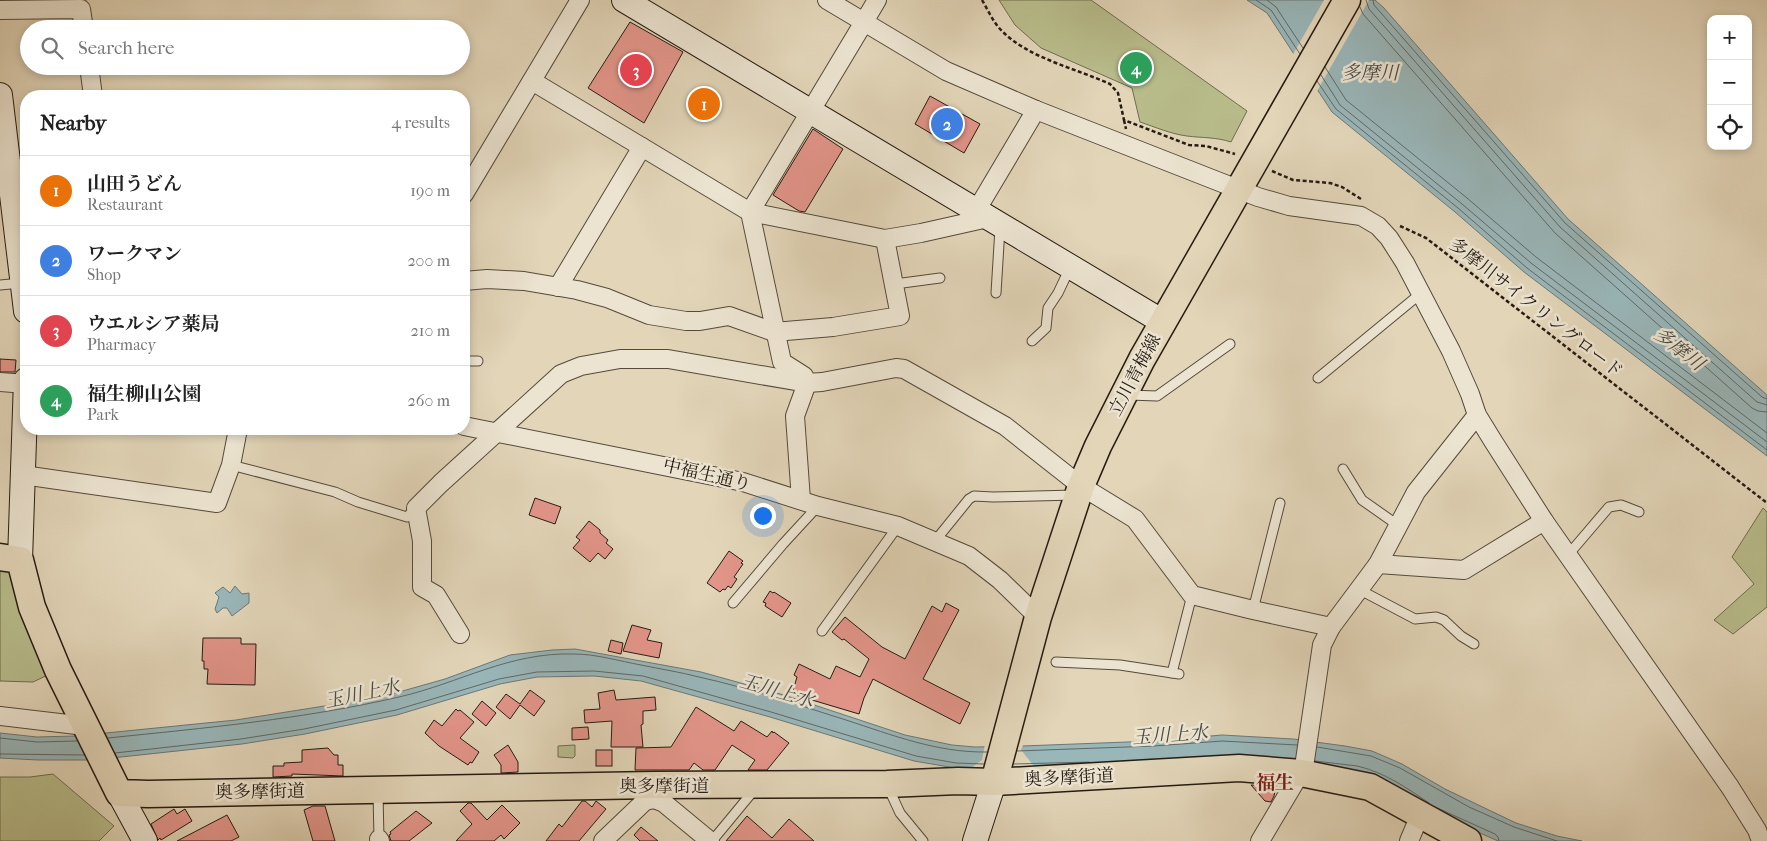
<!DOCTYPE html>
<meta charset="utf-8">
<style>
body{margin:0;font-family:"IM FELL French Canon","Noto Serif JP",serif;background:#f6f6f6;color:#222}
.controls{position:absolute;right:15px;top:15px;display:grid;overflow:hidden;border-radius:10px;box-shadow:0 2px 8px #0003}
.controls button{width:45px;height:45px;display:grid;place-items:center;padding:0;border:0;border-bottom:1px solid #e0e0e0;background:#fff;color:#222;font:25px sans-serif}
.you{position:absolute;left:762px;top:515px;width:18px;height:18px;margin:-12px;border:4px solid #fff;border-radius:50%;background:#1a73e8;box-shadow:0 0 0 8px #1a73e833}
.badge{display:grid;place-items:center;width:32px;height:32px;border-radius:50%;background:#8f2418;color:#fff;font-size:16px;font-weight:700}
.pin{position:absolute;translate:-50% -50%;border:2px solid #fff;box-shadow:0 1px 5px #0006}
.list{margin:0;padding:0;list-style:none}
h2{display:flex;justify-content:space-between;align-items:center;height:65px;margin:0;padding:0 20px;font-size:21px}
h2 small{font-size:16px;font-weight:400;color:#767676}
.list li{display:grid;grid-template-columns:32px 1fr auto;gap:15px;align-items:center;box-sizing:border-box;height:70px;padding:0 20px;border-top:1px solid #e0e0e0}
.list b{display:block;font-size:19px;white-space:nowrap}
.list p{margin:0;font-size:16px;white-space:nowrap;color:#767676}
.list em{font-size:16px;font-style:normal;color:#767676}
.icon{flex:none;width:28px;height:28px;fill:none;stroke:currentColor;stroke-width:2;stroke-linecap:round;stroke-linejoin:round}
.map{position:relative;flex:none;width:1767px;height:841px;overflow:hidden}
.search{position:absolute;background:#fff;box-shadow:0 2px 8px #0003;left:20px;top:20px;width:450px;height:55px;display:flex;align-items:center;gap:12px;box-sizing:border-box;padding:0 18px;border-radius:28px;color:#767676;font-size:19px}
.panel{position:absolute;background:#fff;box-shadow:0 2px 8px #0003;left:20px;top:90px;width:450px;height:345px;border-radius:20px}
.map>svg:first-child{display:block}
</style>
<div class="map">
<svg width="1767" height="841" viewBox="0 0 1767 841">
<rect width="100%" height="100%" fill="#e2d5b8"/>
<filter id="stains"><feTurbulence type="fractalNoise" baseFrequency=".004" numOctaves="4"/><feColorMatrix values="0 0 0 0 .2 0 0 0 0 .09 0 0 0 0 .02 0 0 0 .5 -.17"/></filter>
<radialGradient id="worn" r=".72"><stop offset=".6" stop-color="#630" stop-opacity="0"/><stop offset="1" stop-color="#630" stop-opacity=".3"/></radialGradient>
<g fill="#b8bc8b" stroke="#6f6c4f">
<path d="M999,0H1091L1247,111L1231,142C1216,137 1202,138 1187,136C1171,134 1155,127 1140,122L1132,88L1041,48L1015,25Z"/>
<path d="M1763,508L1767,512V607L1733,634L1714,620L1754,584L1732,557Z"/>
<path d="M0,567L8,568L54,672L33,682L0,681Z"/>
<path d="M575,745V756L573,758L558,757V746Z"/>
<path d="M53,774L114,826L99,841H0V777H30Z"/>
</g>
<g fill="#99b6b9" stroke="#6b7877">
<path d="M1247,0H1375L1384,8L1568,219L1767,395V456L1524,272L1455,212L1332,112L1267,13Z"/>
<path d="M235,586L242,594L249,593V603L232,616L227,608H223L217,613L215,609L219,597L215,593L223,587L230,593Z"/>
<path d="M575,649L701,672L784,695L905,735L952,745L975,747L1022,746L1154,741L1222,735L1293,739L1345,746L1372,751L1402,764L1445,789L1516,823L1557,836L1582,841H1498L1473,830L1401,791L1047,769L955,768L914,761L770,717L641,681L594,676L537,677L500,684L397,715L305,734L242,744L93,760H38L0,758V733L37,737L76,736L236,720L337,704L399,692L445,679L510,655L552,650Z"/>
</g>
<g fill="#e2d5b8">
<path d="M1324,0H1369L1316,93L1292,56Z"/>
<path d="M1024,743L1021,750L1038,771H967L982,760L985,744Z"/>
</g>
<g fill="none" stroke-linecap="round" stroke-linejoin="round">
<g stroke="#606866" stroke-width="1">
<path d="M1256,0L1271,10L1300,54"/>
<path d="M1267,0L1276,7L1303,48"/>
<path d="M1366,0L1369,9L1560,227L1757,402L1767,405"/>
<path d="M1373,0L1374,5L1565,223L1762,397L1767,399"/>
<path d="M1360,7L1363,14L1555,233L1752,408L1758,411L1767,412"/>
<path d="M1325,67L1346,100L1467,198L1536,257L1767,433"/>
<path d="M1321,75L1340,105L1462,204L1531,263L1767,442"/>
<path d="M1317,81L1336,109L1458,208L1527,268L1767,450"/>
<path d="M0,738L37,742L77,741"/>
<path d="M108,738C205,728 304,719 399,697C460,683 509,652 574,654C596,654 619,661 641,665C660,669 680,672 699,677C749,688 798,705 846,720C892,735 938,753 987,752"/>
<path d="M1317,747L1371,756L1400,768L1469,807L1514,827L1557,841"/>
<path d="M1017,751L1154,746L1222,741L1297,745"/>
<path d="M115,753L241,739L304,729L396,710L499,679L537,672L594,671L643,676L771,712L916,756L956,763L984,764"/>
<path d="M0,754L84,755"/>
<path d="M1315,761C1329,763 1343,764 1357,766C1384,772 1407,788 1429,803"/>
<path d="M1014,764L1089,762"/>
<path d="M1435,807L1495,834L1498,837L1499,841"/>
</g>
</g>
<g fill="#e3958a" stroke="#261b13">
<path d="M630,22L683,52L644,123L588,88Z"/>
<path d="M930,96L980,124L964,153L915,124Z"/>
<path d="M813,129L843,149L805,212L799,211L773,195Z"/>
<path d="M0,359L16,360L15,372H0Z"/>
<path d="M535,498L561,507L555,524L529,515Z"/>
<path d="M589,521L600,530V533L608,540L606,543L613,549L605,559L598,553L590,562L573,548L580,540L576,537Z"/>
<path d="M729,551L743,561L741,563L743,564L734,577L737,579L731,588L728,586L725,590L723,589L720,592L707,583Z"/>
<path d="M770,591L773,593L774,592L791,603L782,617L765,606L766,603L763,602Z"/>
<path d="M946,603L959,610L923,679L970,703L960,724L873,679L864,698L859,714L792,694L797,677L794,675L799,664L830,679L836,666L860,677L869,659L844,639L842,640L832,632L845,617L882,647L905,659L932,606L942,612Z"/>
<path d="M632,625L651,630L647,640L662,643L659,658L623,651Z"/>
<path d="M203,638H241V644H256L255,685L207,684L208,669H204V661H202Z"/>
<path d="M611,640L623,643L621,654L608,651Z"/>
<path d="M530,690L545,701L534,716L520,705L510,719L496,707L506,694L520,704Z"/>
<path d="M614,690L616,700L655,697L656,710L643,711V724L641,725L643,747H611L612,721L585,723L584,710L600,709L598,693Z"/>
<path d="M482,701L496,713L486,726L472,714Z"/>
<path d="M696,707L734,731L741,721L767,737L772,731L773,733L774,732L789,743L767,770H748L755,760L732,745L715,770H703L694,763L689,770H635L636,748L671,747Z"/>
<path d="M456,709L458,711L460,710L474,722L460,738L479,752L472,763L470,762L468,765L439,746L425,733L434,720L442,726Z"/>
<path d="M588,727L589,739L572,740V728Z"/>
<path d="M508,745L518,762V772L501,773V765L494,755Z"/>
<path d="M328,748L334,755H338V765H343V776L292,774V776L273,777V766H284V763L302,762V750Z"/>
<rect x="596" y="750" width="16" height="16"/>
<path d="M1251,785L1276,786L1274,796L1271,802L1265,801Z"/>
<path d="M582,801H585L592,807L596,801L606,809L579,841H546L559,824L562,827Z"/>
<path d="M468,803H471L487,820L502,805L520,823L504,839L501,835L494,841H456L472,824L460,811Z"/>
<path d="M313,806H325L335,841H313L304,810Z"/>
<path d="M174,809L177,814L185,809L192,821L161,840L160,838L158,840L151,824Z"/>
<path d="M416,811L432,823L409,841H391L389,835L391,834L390,832Z"/>
<path d="M227,815L239,837L231,841H177Z"/>
<path d="M747,816L772,838L789,819L814,841H726Z"/>
<path d="M641,827L658,841H640L634,835Z"/>
</g>
<g fill="none" stroke-linecap="round" stroke-linejoin="round">
<defs>
<g id="lane">
<path d="M895,284L940,278"/>
<path d="M0,285L21,283"/>
<path d="M996,293L1000,228"/>
<path d="M1032,341L1046,328L1048,308L1058,293L1066,276L1072,270"/>
<path d="M464,361H478"/>
<path d="M1318,378L1420,294"/>
<path d="M1129,395L1157,396L1230,344"/>
<path d="M231,465L335,492L358,502L407,517L416,508"/>
<path d="M1343,469L1362,500L1399,526"/>
<path d="M935,541L969,499L974,496L993,497L1075,495"/>
<path d="M1568,555L1609,507L1621,505L1639,512"/>
<path d="M1360,590L1415,619L1436,617L1444,620L1461,636L1474,644"/>
<path d="M733,603L783,544L818,506"/>
<path d="M1253,610L1280,503"/>
<path d="M822,631L898,526"/>
<path d="M1056,662L1120,665L1179,674"/>
<path d="M1172,673L1192,595"/>
<path d="M888,787L900,813L923,841"/>
<path d="M376,841L379,839L378,793"/>
<path d="M712,841L755,789"/>
</g>
<g id="street">
<path d="M877,0L864,22L946,71L1036,110L1258,197L1289,206L1361,216L1378,226L1389,238L1405,263L1451,351L1470,394L1477,415L1493,441L1544,521L1730,787L1757,830L1761,841"/>
<path d="M0,10L81,9L84,29"/>
<path d="M89,66L93,96"/>
<path d="M532,81L750,212L885,239L921,233L988,218"/>
<path d="M464,194L580,0"/>
<path d="M976,211L1036,110"/>
<path d="M464,281L487,279L524,281L577,290L607,298L649,315L686,321H700L729,316L774,332L833,327L900,316L885,239"/>
<path d="M558,287L642,147"/>
<path d="M0,382L26,384"/>
<path d="M464,426L743,482L818,506L898,526L969,556L1000,580L1038,617"/>
<path d="M23,475L217,503L231,465L238,429"/>
<path d="M801,500L795,416L807,383L804,376L782,362L750,212L864,22L827,0"/>
<path d="M1378,564L1464,570L1544,521"/>
<path d="M460,634L436,595L422,587V541L416,508L441,483L561,374L581,366L620,359H668L807,383L822,382L896,368L904,369L1005,426L1081,486L1135,519L1192,595L1253,610L1331,627"/>
<path d="M0,716L85,726"/>
<path d="M654,799L664,803L710,841"/>
<path d="M379,839L380,841"/>
<path d="M603,841L645,801L654,799L655,785"/>
<path d="M1260,841L1304,767L1322,645L1331,627L1378,564L1416,492L1477,415"/>
<path d="M1409,841L1420,815"/>
</g>
<g id="secondary">
<path d="M624,0L1163,322"/>
<path d="M0,95L26,311"/>
<path d="M20,560L26,380"/>
<path d="M119,793L145,841"/>
<path d="M975,841L994,782"/>
</g>
<g id="primary">
<path d="M0,557L20,560L32,607L58,670L119,793L148,794L655,785L887,784L958,781L994,782L1239,768L1301,773L1370,787L1468,841"/>
<path d="M994,782L1038,617L1081,486L1098,446L1142,359L1347,0"/>
</g>
</defs>
<use href="#lane" stroke="#554a3c" stroke-width="11"/>
<use href="#street" stroke="#554a3c" stroke-width="20"/>
<use href="#secondary" stroke="#261b13" stroke-width="26"/>
<use href="#primary" stroke="#261b13" stroke-width="29"/>
<g stroke="#261b13" stroke-width="2.5" stroke-dasharray="4 2.5" stroke-linecap="butt">
<path d="M982,0C988,10 994,24 1003,32C1029,58 1077,69 1110,84L1118,93L1124,120L1189,145L1206,146L1235,154"/>
<path d="M1124,120L1126,129"/>
<path d="M1272,171L1293,180L1330,183L1342,187L1361,199"/>
<path d="M1400,226L1426,238L1767,503"/>
</g>
<use href="#lane" stroke="#ece4d1" stroke-width="9"/>
<use href="#street" stroke="#ece4d1" stroke-width="18"/>
<use href="#secondary" stroke="#ece4d1" stroke-width="24"/>
<use href="#primary" stroke="#e2d5b8" stroke-width="26"/>
</g>
<g text-anchor="middle" dominant-baseline="central" stroke-width="5" stroke-linejoin="round" paint-order="stroke">
<g font-size="18" fill="#261b13" stroke="#ece4d1">
<text transform="translate(1536 308) rotate(38)">多摩川サイクリングロード</text>
<text transform="translate(1135 375) rotate(-62)">立川青梅線</text>
<text transform="translate(707 475) rotate(13)">中福生通り</text>
<text transform="translate(1069 778) rotate(-3)">奥多摩街道</text>
<text x="664" y="786">奥多摩街道</text>
<text transform="translate(260 792) rotate(-1)">奥多摩街道</text>
</g>
<g font-size="19" font-style="italic" fill="#484a45" stroke="#ece4d1">
<text x="1370" y="73">多摩川</text>
<text transform="translate(1679 349) rotate(38)">多摩川</text>
<text transform="translate(777 691) rotate(16)">玉川上水</text>
<text transform="translate(362 694) rotate(-12)">玉川上水</text>
<text transform="translate(1170 735) rotate(-4)">玉川上水</text>
</g>
<g font-size="19" font-weight="bold" fill="#7a1f14" stroke="#ece4d1">
<text x="1275" y="783">福生</text>
</g>
</g>
<rect width="100%" height="100%" filter="url(#stains)"/>
<rect width="100%" height="100%" fill="url(#worn)"/>
</svg>
<div class="controls">
<button>+</button>
<button>−</button>
<button><svg class="icon" aria-label="locate" viewBox="0 0 24 24"><circle cx="12" cy="12" r="6"/><path d="M12 2v4M12 18v4M2 12h4M18 12h4"/></svg></button>
</div>
<div class="you"></div>
<div class="pin badge" style="left:704px;top:104px;background:#e8710a">1</div>
<div class="pin badge" style="left:947px;top:124px;background:#3f7fe0">2</div>
<div class="pin badge" style="left:636px;top:70px;background:#e0444e">3</div>
<div class="pin badge" style="left:1136px;top:68px;background:#2e9e5b">4</div>
<div class="search"><svg class="icon" aria-label="search" viewBox="0 0 24 24"><circle cx="10" cy="10" r="6"/><path d="M15 15l6 6"/></svg>Search here</div>
<section class="panel">
<h2>Nearby<small>4 results</small></h2>
<ul class="list">
<li><span class="badge" style="background:#e8710a">1</span><div><b>山田うどん</b><p>Restaurant</p></div><em>190 m</em></li>
<li><span class="badge" style="background:#3f7fe0">2</span><div><b>ワークマン</b><p>Shop</p></div><em>200 m</em></li>
<li><span class="badge" style="background:#e0444e">3</span><div><b>ウエルシア薬局</b><p>Pharmacy</p></div><em>210 m</em></li>
<li><span class="badge" style="background:#2e9e5b">4</span><div><b>福生柳山公園</b><p>Park</p></div><em>260 m</em></li>
</ul>
</section>
</div>
